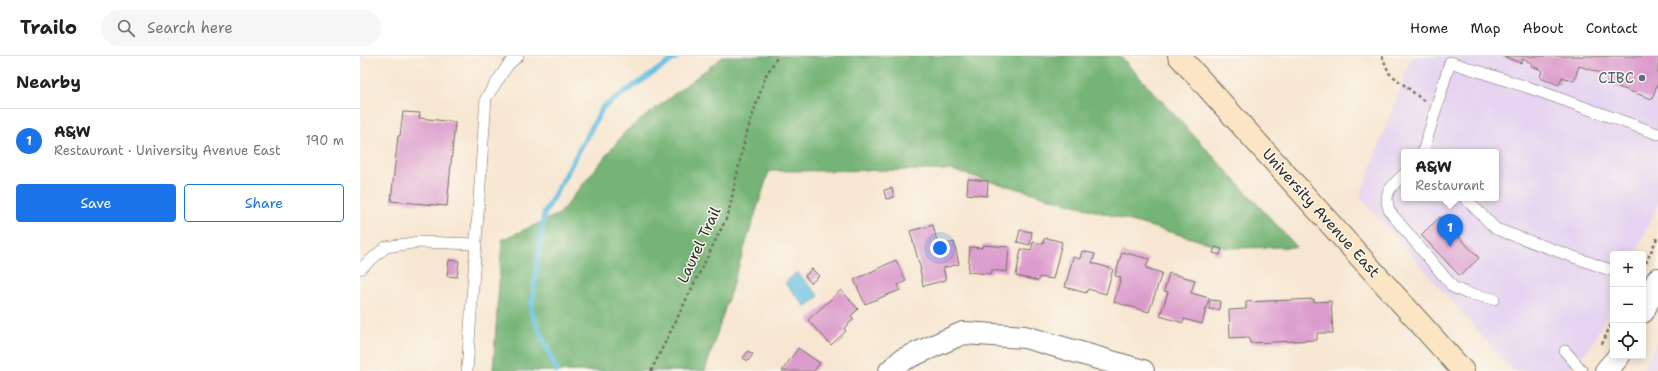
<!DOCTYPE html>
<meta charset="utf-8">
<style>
body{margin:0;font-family:"Shantell Sans",sans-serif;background:#f6f6f6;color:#202124}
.controls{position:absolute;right:12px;bottom:12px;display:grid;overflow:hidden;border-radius:4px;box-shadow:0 2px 10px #0003}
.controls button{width:36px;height:36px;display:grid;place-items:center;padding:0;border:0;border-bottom:1px solid #e0e0e0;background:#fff;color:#202124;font:20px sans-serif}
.you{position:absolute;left:580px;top:192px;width:14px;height:14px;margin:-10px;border:3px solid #fff;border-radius:50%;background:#1a73e8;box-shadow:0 0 0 6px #1a73e833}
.badge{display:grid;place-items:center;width:26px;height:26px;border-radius:50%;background:#1a73e8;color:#fff;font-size:13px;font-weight:700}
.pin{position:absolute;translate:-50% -33px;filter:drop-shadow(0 1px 2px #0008)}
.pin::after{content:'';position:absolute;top:21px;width:14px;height:12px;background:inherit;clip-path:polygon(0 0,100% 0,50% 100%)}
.popup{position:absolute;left:1041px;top:93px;width:98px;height:52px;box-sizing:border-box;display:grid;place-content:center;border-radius:4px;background:#fff;filter:drop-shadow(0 1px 3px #0005);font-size:13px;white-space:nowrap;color:#757577}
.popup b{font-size:15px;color:#202124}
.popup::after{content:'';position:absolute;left:50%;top:100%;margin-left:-8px;border:8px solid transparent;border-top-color:#fff}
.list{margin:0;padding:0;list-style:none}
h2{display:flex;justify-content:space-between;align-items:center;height:52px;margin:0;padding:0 16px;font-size:17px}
h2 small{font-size:13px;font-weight:400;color:#757577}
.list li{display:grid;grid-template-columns:26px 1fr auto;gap:12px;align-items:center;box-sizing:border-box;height:64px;padding:0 16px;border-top:1px solid #e0e0e0}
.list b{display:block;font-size:15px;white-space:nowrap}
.list p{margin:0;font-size:13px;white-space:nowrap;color:#757577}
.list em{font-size:13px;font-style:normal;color:#757577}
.actions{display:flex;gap:8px;padding:12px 16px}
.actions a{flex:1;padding:9px 0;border:1px solid #1a73e8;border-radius:4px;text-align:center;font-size:14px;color:#1a73e8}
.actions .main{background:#1a73e8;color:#fff}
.icon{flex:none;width:22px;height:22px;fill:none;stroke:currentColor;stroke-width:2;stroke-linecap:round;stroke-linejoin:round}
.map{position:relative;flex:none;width:1298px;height:315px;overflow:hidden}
header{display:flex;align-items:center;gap:24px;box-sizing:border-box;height:56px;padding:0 20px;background:#fff;border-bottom:1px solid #e0e0e0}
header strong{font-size:19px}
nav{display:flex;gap:22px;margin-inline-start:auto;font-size:14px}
.search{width:280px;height:36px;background:#f6f6f6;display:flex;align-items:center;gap:10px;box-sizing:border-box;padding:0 14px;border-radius:22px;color:#757577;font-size:15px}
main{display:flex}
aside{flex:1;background:#fff}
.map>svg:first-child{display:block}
</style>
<header>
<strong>Trailo</strong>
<div class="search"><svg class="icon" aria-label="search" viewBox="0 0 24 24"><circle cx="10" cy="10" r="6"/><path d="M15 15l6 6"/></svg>Search here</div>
<nav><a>Home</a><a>Map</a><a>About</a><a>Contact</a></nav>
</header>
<main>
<aside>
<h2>Nearby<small></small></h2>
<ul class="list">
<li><span class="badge">1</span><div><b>A&amp;W</b><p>Restaurant · University Avenue East</p></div><em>190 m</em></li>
</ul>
<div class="actions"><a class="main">Save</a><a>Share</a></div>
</aside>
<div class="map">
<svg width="1298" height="315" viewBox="0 0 1298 315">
<rect width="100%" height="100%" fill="#fbf7ec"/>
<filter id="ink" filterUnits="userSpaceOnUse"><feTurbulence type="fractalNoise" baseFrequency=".025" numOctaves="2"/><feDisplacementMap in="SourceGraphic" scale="8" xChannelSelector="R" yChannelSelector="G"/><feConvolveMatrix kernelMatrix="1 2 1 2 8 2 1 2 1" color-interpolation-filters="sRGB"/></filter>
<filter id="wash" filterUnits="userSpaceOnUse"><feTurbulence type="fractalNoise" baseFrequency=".012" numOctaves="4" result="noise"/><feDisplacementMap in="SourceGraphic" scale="16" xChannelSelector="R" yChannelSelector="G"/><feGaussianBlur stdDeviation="0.9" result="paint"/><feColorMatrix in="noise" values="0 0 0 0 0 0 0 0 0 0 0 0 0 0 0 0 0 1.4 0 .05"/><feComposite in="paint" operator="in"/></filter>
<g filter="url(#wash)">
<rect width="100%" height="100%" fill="#f7e6d1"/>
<g fill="#e5d3f1" fill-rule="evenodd">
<path d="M1052,0H1298V149L1275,198H1253V245L1231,291L1206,315H1153L1000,141ZM1044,96H1136V142H1044Z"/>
<path d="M1298,284V315H1282Z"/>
</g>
<path fill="#74b476" stroke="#507050" d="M364,0H760L937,191L866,192L591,114L409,115L345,315H133L142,184L199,158L266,75Z"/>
<path fill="#65c0e2" stroke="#487686" d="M437,216L459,240L446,251L425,227Z"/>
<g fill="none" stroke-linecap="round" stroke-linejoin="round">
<path stroke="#65c0e2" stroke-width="5.5" d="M197,315L171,255L184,158L243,51L318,0"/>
</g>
<g id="blocks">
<g fill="#db9bcd">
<path d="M1142,0H1298V26L1292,43L1247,27L1250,20L1219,10L1214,25L1202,21L1199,29L1180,22L1182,14L1171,10L1172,7L1162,3L1161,7Z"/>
<path d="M43,56L60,57L59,62L95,66L87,150L31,145L38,80H40Z"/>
<path d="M608,123L628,125L627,140L607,138Z"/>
<path d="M532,132L534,141L526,143L524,134Z"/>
<path d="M1080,161L1119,202L1100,220L1061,179Z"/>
<path d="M573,169L577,186L583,185L585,189L594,186L599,208L583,212L586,224L563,230L560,214H561L550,175Z"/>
<path d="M660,174L672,176L670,189L657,186Z"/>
<path d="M687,182L702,186L693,223L679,221V225L656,220L661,193L671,195L673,186L683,188L684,183Z"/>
<path d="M623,189L649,191L647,216L632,214L631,218L608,216L610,191L622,192Z"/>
<path d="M855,191L862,193L860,199L853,197Z"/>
<path d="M722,195L735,198L732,207L753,213L746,238L728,233L726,237L705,231L713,201L720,203Z"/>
<path d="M762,196L789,203L786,212L802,217L789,256L754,246L761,221L755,220Z"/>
<path d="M89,204L99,205L97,221L87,220Z"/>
<path d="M536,204L546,225L538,229L540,234L505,248L494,224Z"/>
<path d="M452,213L459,220L451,227L445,220Z"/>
<path d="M809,217L835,224L831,237L849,242L842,268L824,263L823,267L800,260L808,236L804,235Z"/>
<path d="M481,234L498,253L491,260L494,263L484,272L486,275L471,289L448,264Z"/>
<path d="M954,243V246L971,245L973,277H957V284L890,287L889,281L870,282L869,254L886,253V246Z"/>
<path d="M850,244L860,245L859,254L849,253Z"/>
<path d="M438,292L460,307L454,315H422Z"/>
<path d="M388,295L393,298L388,305L383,302Z"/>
</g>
</g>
</g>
<g filter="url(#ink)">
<use href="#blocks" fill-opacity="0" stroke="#726c65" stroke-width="1"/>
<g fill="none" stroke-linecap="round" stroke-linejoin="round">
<defs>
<g id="lane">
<path d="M1063,96L1090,6L1173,33L1298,78"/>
<path d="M1044,118C1031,131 1022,137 1030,156L1093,231L1106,237L1134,243"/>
<path d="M1105,142L1136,173L1253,215"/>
<path d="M0,213L26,191L59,186L116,188"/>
<path d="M1205,295L1222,315"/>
<path d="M107,315L126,42L148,9L158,0"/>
</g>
<g id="street">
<path d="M1283,256L1298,223"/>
<path d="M530,315L542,304L603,277L665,281L783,315"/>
<path d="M1246,315L1259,300"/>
</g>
<path id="secondary" d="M819,0L1103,315"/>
</defs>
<use href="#lane" stroke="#726c65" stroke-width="12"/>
<use href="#street" stroke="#726c65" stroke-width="24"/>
<use href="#secondary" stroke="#726c65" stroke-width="24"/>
<g stroke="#726c65" stroke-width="2.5" stroke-dasharray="3 3" stroke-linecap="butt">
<path d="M1022,0L1029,17L1064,45"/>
<path d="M1286,207L1298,180"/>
<path d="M1242,288L1253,264"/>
<path d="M291,315L368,159L385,82L406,19L418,0"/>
</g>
<use href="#lane" stroke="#fff" stroke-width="11"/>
<use href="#street" stroke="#fff" stroke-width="22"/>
<use href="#secondary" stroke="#fce5c4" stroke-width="22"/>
</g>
</g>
<circle fill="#5c6f8a" stroke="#fbf7ec" stroke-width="1.5" cx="1282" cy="22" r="4"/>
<g text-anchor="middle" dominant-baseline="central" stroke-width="3" stroke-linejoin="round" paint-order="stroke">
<g font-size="15" fill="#4e5e75" stroke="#fbf7ec" text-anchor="end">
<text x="1274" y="22">CIBC</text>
</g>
<g font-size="15" fill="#2b2b2b" stroke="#fbf7ec">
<text transform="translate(961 157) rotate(48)">University Avenue East</text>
<text transform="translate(339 189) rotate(-65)">Laurel Trail</text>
</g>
</g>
</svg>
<div class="controls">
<button>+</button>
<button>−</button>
<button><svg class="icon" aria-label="locate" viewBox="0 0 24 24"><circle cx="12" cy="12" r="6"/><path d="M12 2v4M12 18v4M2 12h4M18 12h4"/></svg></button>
</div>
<div class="you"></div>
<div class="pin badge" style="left:1090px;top:191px">1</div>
<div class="popup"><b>A&amp;W</b>Restaurant</div>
</div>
</main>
